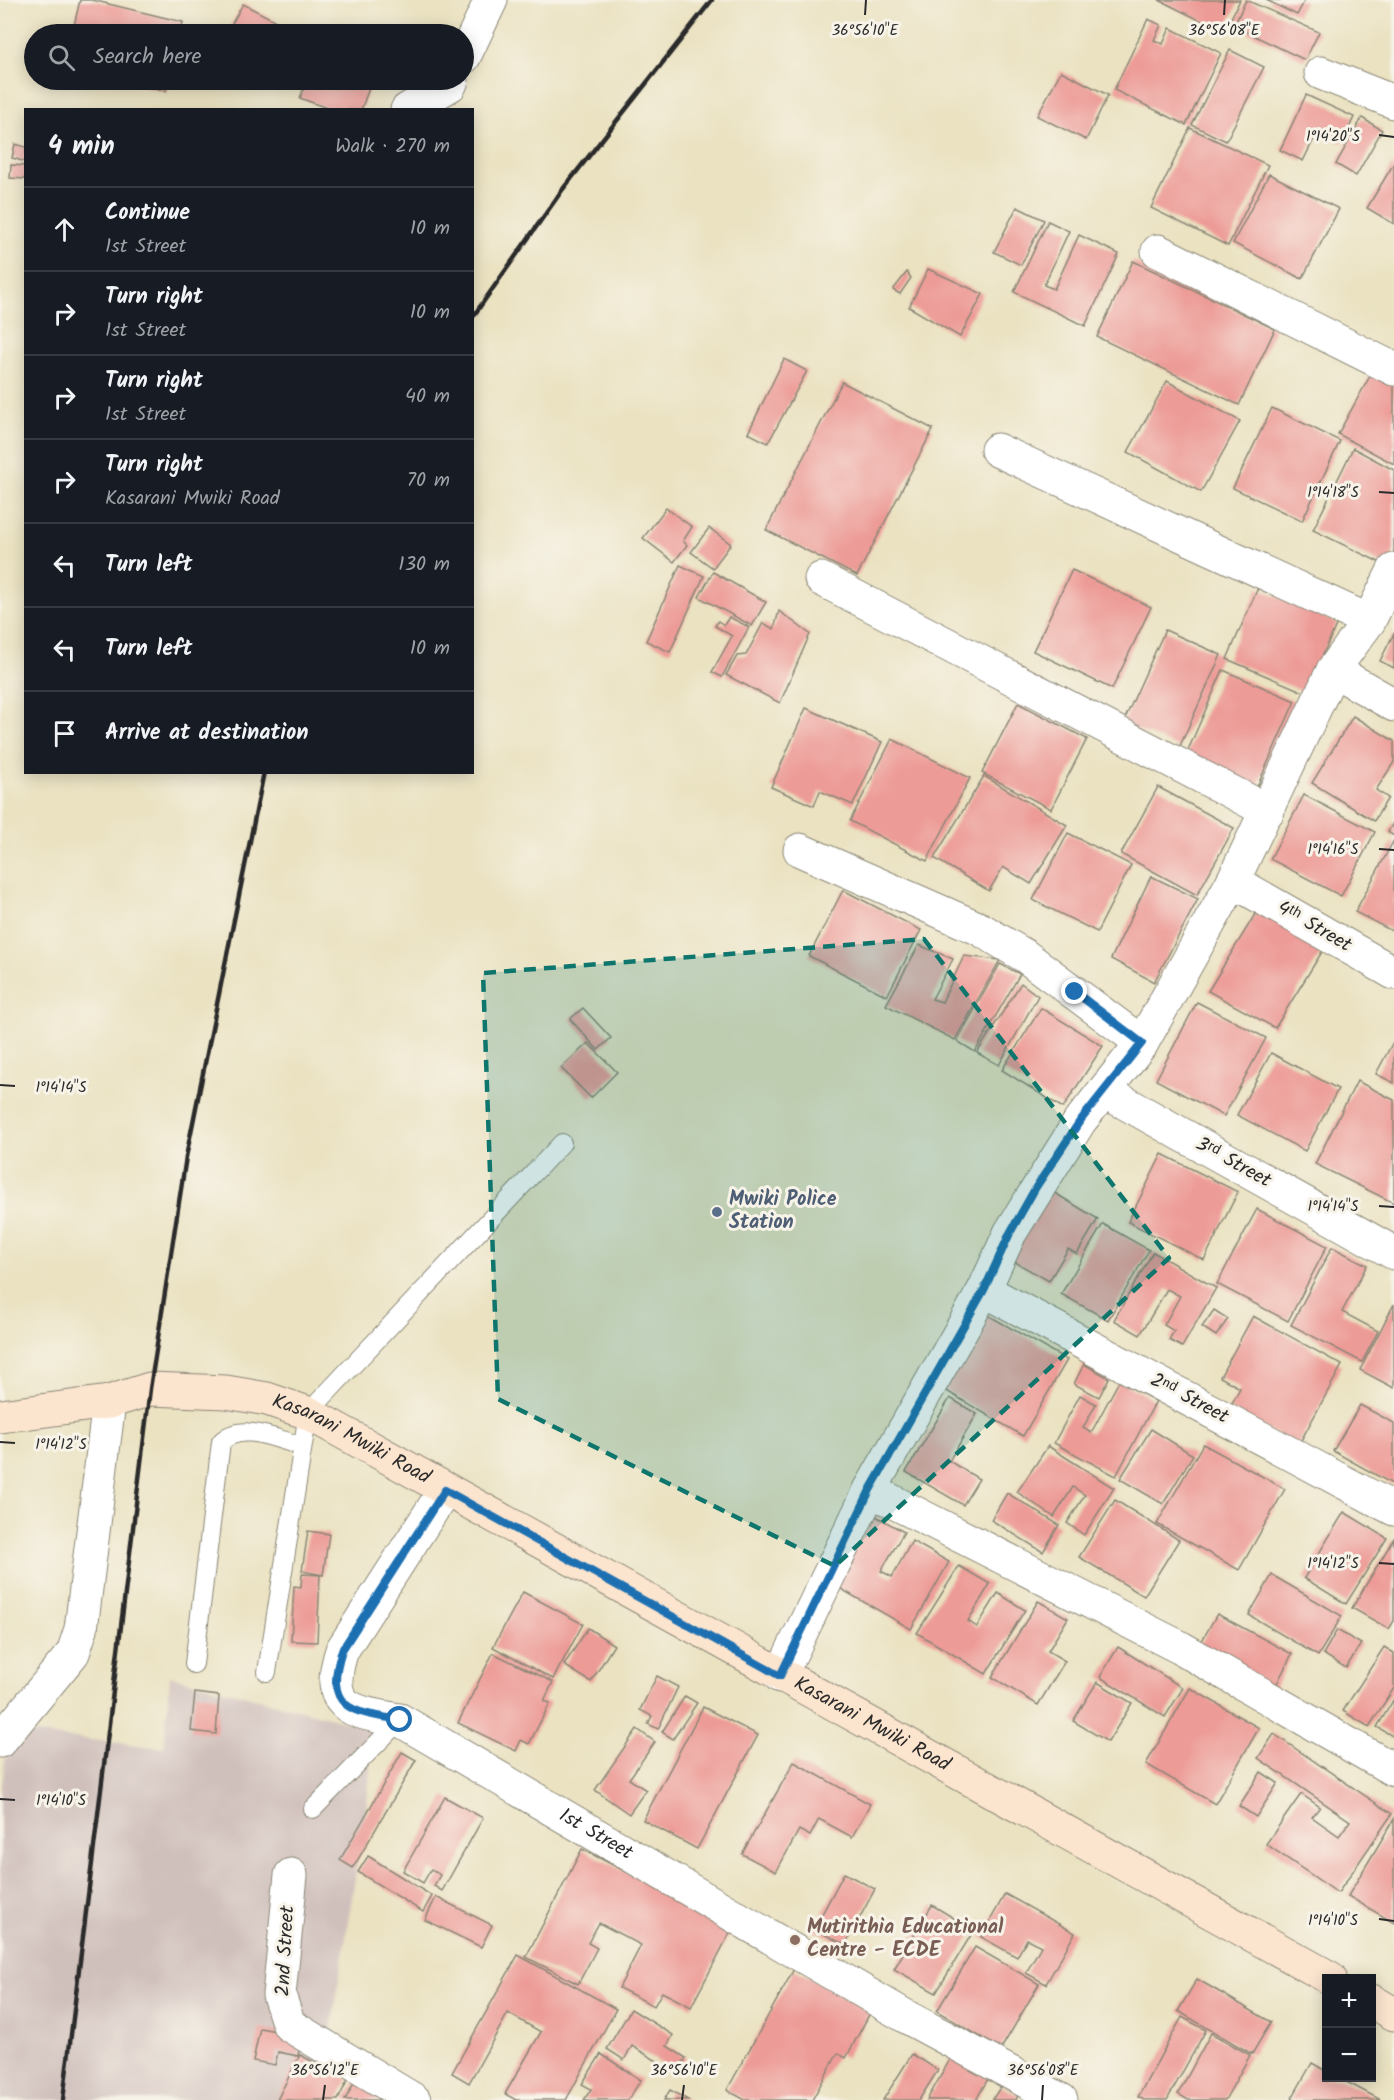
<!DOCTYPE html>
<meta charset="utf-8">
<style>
body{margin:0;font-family:Kalam,sans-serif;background:#242831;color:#f1f3f6}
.controls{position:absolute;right:18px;bottom:18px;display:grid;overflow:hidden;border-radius:0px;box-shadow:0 3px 15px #0003}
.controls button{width:54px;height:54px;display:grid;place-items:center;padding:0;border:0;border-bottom:2px solid #363941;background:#171b24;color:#f1f3f6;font:30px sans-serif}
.stop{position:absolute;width:18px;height:18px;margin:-14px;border:4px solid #1f6fb2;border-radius:50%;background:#fff}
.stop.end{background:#1f6fb2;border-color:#fff;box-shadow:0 2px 6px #0008}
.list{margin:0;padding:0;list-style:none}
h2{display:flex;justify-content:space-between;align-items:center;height:78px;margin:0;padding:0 24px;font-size:26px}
h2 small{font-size:20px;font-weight:400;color:#9ea1a6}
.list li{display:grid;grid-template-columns:39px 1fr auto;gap:18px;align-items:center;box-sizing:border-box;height:84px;padding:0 24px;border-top:2px solid #363941}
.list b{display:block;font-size:22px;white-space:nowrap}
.list p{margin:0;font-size:20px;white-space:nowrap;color:#9ea1a6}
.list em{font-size:20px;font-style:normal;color:#9ea1a6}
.icon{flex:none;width:33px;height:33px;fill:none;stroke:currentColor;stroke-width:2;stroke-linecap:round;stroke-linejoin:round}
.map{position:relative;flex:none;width:1394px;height:2100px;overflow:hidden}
.search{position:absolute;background:#171b24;box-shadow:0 3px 15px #0003;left:24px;top:24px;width:450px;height:66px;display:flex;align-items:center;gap:15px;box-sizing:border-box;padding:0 21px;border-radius:33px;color:#9ea1a6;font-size:22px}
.panel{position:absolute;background:#171b24;box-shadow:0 3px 15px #0003;left:24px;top:108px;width:450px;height:666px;border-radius:0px}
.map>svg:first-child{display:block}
</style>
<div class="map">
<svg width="1394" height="2100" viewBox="0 0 1394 2100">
<rect width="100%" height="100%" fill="#f7f3e8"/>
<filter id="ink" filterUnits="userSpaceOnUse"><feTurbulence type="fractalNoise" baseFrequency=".0167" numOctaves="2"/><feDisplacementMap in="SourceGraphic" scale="12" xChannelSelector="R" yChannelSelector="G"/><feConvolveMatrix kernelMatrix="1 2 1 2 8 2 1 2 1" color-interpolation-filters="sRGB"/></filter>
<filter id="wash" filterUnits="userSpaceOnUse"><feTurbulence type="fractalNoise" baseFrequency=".008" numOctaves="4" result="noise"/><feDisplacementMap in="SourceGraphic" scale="24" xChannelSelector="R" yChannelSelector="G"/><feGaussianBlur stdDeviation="1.35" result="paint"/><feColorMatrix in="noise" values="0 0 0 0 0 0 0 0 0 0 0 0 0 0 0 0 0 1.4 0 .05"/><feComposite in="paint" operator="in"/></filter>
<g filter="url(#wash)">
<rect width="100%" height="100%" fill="#eae2c1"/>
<path fill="#d0c0bc" d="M170,1676L374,1729L367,1802L320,2100H0V1801L9,1731L164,1748Z"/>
<g id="blocks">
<g fill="#ed9b97">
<path d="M80,0H92L183,22L180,34H72Z"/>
<path d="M1159,0H1240L1224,32Z"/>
<path d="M1246,0L1319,32L1305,60L1234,26Z"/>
<path d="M1266,0H1305L1297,15Z"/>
<path d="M243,4L276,21L268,34H226Z"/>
<path d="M1148,19L1161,25L1154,40L1163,44L1170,28L1221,53L1186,125L1114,90Z"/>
<path d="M1230,50L1264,67L1226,141L1192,125Z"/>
<path d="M1061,71L1108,95L1086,140L1037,116Z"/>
<path d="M121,80H169L166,91Z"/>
<path d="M307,80H372L361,110H332L300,98Z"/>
<path d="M1306,95L1354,117L1342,143L1318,131L1303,161L1280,150Z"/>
<path d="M1362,118L1382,130L1356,176L1336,164Z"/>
<path d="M1190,128L1268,165L1228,246L1151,208Z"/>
<path d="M15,144L26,147V162L12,158Z"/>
<path d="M1394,163V224L1367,208Z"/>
<path d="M11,165L26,166L25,179L10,178Z"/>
<path d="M1269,174L1339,209L1302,279L1233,243Z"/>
<path d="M1017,207L1044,220L1021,265L994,252Z"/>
<path d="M1048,221L1069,231L1044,285L1054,289L1079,235L1119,254L1085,326L1014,292Z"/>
<path d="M1133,261L1275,329L1239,405L1097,337Z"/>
<path d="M928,269L983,294L960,337L909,307Z"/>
<path d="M907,272L911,278L900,294L893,290Z"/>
<path d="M784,359L807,371L768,443L748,433Z"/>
<path d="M1375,367L1394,377V464L1338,434Z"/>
<path d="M1167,381L1240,421L1201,492L1128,452Z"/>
<path d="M842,382L933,429L857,576L766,530Z"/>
<path d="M1272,408L1340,441L1302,521L1233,488Z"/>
<path d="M1353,448L1394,470V551L1387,566L1313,530Z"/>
<path d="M666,508L692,527L683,541L687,545L674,562L643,538Z"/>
<path d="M709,528L731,544L713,568L691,552Z"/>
<path d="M680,565L704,576L670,652L646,641Z"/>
<path d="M1072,570L1151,607L1112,689L1033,651Z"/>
<path d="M713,572L766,602L752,626L699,597Z"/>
<path d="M1258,588L1337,623L1306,693L1227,659Z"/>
<path d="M779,611L810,634L780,703L726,675L737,656L746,655L763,623L774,629Z"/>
<path d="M729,617L749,627L722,677L712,672L732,636L715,626L718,621L724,625Z"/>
<path d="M1165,630L1221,655L1179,748L1123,723Z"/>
<path d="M1394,633V668L1380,661Z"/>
<path d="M1223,670L1295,701L1257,787L1185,757Z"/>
<path d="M1018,703L1087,739L1051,809L982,773Z"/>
<path d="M806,708L882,742L853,805L820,791L814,806L771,787Z"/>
<path d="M1353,716L1394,741V762L1376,790L1388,798L1374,821L1312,783Z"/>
<path d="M892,739L970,778L927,861L850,821Z"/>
<path d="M984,776L1067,825L1031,884L1003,867L989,891L934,858Z"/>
<path d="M1158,787L1234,828L1197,895L1121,854Z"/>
<path d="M1304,795L1375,832L1341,896L1270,859Z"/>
<path d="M1394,821V836L1388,832Z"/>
<path d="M1068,833L1131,865L1097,932L1033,900Z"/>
<path d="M1394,840V932L1355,912Z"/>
<path d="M1151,876L1198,899L1154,982L1111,959Z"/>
<path d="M843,890L921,930L887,996L809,956Z"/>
<path d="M1259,908L1325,947L1275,1028L1208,991Z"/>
<path d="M919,945L953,959L932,999L942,1002L964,956L1000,960L955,1040L886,1005Z"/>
<path d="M1000,964L1020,974L975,1052L957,1041Z"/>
<path d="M1021,983L1038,996L999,1065L977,1053Z"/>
<path d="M1197,1002L1266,1038L1224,1116L1156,1080Z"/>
<path d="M583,1008L611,1038L598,1050L570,1019Z"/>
<path d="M1041,1008L1103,1046L1063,1108L1002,1070Z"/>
<path d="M1394,1040V1083L1376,1074Z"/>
<path d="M588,1043L617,1072L591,1098L561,1068Z"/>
<path d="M1271,1053L1338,1089L1305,1151L1237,1115Z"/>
<path d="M1357,1081L1394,1100V1203L1315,1164Z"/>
<path d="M1162,1154L1238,1192L1204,1260L1128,1222Z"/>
<path d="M1048,1189L1098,1219L1077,1254L1068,1249L1049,1281L1008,1258Z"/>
<path d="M1257,1209L1327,1246L1288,1321L1217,1284Z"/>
<path d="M1103,1224L1149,1250L1108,1320L1061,1294Z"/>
<path d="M1332,1247L1367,1265L1342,1312L1378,1331L1362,1362L1291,1325Z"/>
<path d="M1153,1252L1216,1288L1182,1347L1169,1340L1174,1331L1164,1325L1180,1296L1167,1289L1140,1335L1114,1320Z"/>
<path d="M1394,1304V1388L1360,1370Z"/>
<path d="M1214,1310L1228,1319L1216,1336L1202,1327Z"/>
<path d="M986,1314L1067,1360L1023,1436L943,1389Z"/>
<path d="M1253,1316L1342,1365L1298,1446L1229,1409L1240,1388L1220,1377Z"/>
<path d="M1084,1364L1109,1378L1099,1397L1074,1384Z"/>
<path d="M1119,1381L1156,1401L1116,1476L1054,1443L1080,1395L1096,1404L1083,1428L1091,1433Z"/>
<path d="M950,1398L977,1414L949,1461L979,1479L963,1505L906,1472Z"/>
<path d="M1360,1405L1394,1423V1485L1333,1451Z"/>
<path d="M1151,1429L1193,1455L1163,1504L1120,1479Z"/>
<path d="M1203,1444L1285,1489L1239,1570L1157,1524Z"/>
<path d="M1048,1446L1114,1488L1084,1535L1067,1523L1085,1495L1073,1487L1054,1517L1017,1492Z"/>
<path d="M1007,1493L1059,1525L1043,1552L991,1520Z"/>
<path d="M1115,1500L1179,1540L1144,1596L1079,1557Z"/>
<path d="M1344,1512L1387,1538L1346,1604L1304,1578Z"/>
<path d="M874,1515L904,1532L881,1571L892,1577L912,1541L949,1562L911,1629L834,1585Z"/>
<path d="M308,1531L329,1534L323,1575L302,1571Z"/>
<path d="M1394,1538V1621L1389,1629L1352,1608Z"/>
<path d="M959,1566L990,1584L968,1621L977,1627L998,1593L1025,1610L986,1674L917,1633Z"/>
<path d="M302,1574L320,1575L317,1642L291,1641L294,1586L301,1587Z"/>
<path d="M1272,1575L1342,1616L1318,1656L1249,1615Z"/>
<path d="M523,1592L583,1624L553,1679L493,1647Z"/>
<path d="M1038,1601L1068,1618L1048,1651L1065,1661L1038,1705L992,1677Z"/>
<path d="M1217,1614L1292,1654L1274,1689L1198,1648Z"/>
<path d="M588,1628L614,1645L591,1682L564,1665Z"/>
<path d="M1337,1630L1361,1644L1346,1668L1323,1654Z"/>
<path d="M1118,1647L1183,1688L1165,1717L1100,1677Z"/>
<path d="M1384,1647L1394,1653V1688L1369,1727L1343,1711Z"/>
<path d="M493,1653L553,1682L544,1701L550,1703L529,1744L521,1740L516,1751L458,1723Z"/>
<path d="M657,1676L678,1687L658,1729L648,1724L652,1716L640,1710Z"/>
<path d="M1097,1682L1132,1703L1108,1742L1073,1721Z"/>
<path d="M1190,1688L1259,1728L1215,1804L1146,1764Z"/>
<path d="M195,1693L219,1696L216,1734L191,1731Z"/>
<path d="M685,1696L697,1703L673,1739L662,1732Z"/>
<path d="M1394,1699V1737L1377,1727Z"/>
<path d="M703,1707L758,1735L697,1849L643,1820Z"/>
<path d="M637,1729L655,1742L629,1779L646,1790L629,1814L595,1790Z"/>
<path d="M1274,1734L1392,1814L1338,1893L1266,1844L1301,1794L1320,1807L1312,1817L1339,1836L1350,1821L1258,1758Z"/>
<path d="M402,1752L416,1760L353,1868L340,1860Z"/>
<path d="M794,1762L870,1804L852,1837L819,1819L810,1836L799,1830L776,1872L742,1854Z"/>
<path d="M1261,1772L1278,1783L1256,1817L1239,1806Z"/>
<path d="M445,1797L483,1818L442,1891L434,1886L440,1875L431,1869L423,1883L403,1871Z"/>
<path d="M1394,1819V1923L1348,1896Z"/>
<path d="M582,1849L733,1927L691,2007L662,1992L654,2006L619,1988L641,1945L599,1923L588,1943L597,1948L578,1984L526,1957Z"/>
<path d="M368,1856L432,1896L423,1912L358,1872Z"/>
<path d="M844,1873L875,1889L845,1945L814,1929Z"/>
<path d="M1005,1894L1075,1933L1046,1984L1026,1973L1041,1946L1027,1939L1017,1957L981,1937Z"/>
<path d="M436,1897L492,1925L481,1947L425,1920Z"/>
<path d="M932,1905L974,1930L936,1993L894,1969Z"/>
<path d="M975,1947L1039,1984L1001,2049L937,2011Z"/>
<path d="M518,1955L616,2009L566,2100H516L505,2094L541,2032L508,2013L469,2083L452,2073Z"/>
<path d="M794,1969L871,2011L846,2058L838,2053L812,2100H745L727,2090Z"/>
<path d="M1197,1979L1271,2022L1252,2054L1178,2011Z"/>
<path d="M631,2009L673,2035L667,2046L686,2058L677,2073L632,2046L624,2060L607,2049Z"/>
<path d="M1182,2017L1206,2030L1167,2100H1144L1138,2097Z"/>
<path d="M260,2028L302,2036L298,2056L278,2052L275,2065L253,2061Z"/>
<path d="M1211,2033L1250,2055L1225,2100H1188L1178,2094Z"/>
<path d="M601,2054L641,2080L628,2100H584L591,2089L582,2084Z"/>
<path d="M912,2054L938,2070L919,2100H883Z"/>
<path d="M300,2055L348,2079L338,2100H277Z"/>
<path d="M952,2056L989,2077L976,2100H927Z"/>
<path d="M1312,2063L1326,2071V2078H1339L1381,2100H1291Z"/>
<path d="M355,2081L392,2100H345Z"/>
<path d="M1001,2086L1018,2095L1016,2100H992Z"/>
<path d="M670,2090L688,2100H664Z"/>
</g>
</g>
</g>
<g filter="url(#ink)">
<use href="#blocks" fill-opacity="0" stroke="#8a8676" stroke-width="1.5"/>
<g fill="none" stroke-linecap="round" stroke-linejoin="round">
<defs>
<g id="lane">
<path d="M194,1664L221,1442C241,1421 278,1440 302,1446"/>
<path d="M267,1672L308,1413L562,1143"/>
<path d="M313,1809L400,1720"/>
</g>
<g id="street">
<path d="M464,57L491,0"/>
<path d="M1321,73L1394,102"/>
<path d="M407,110L450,85L452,80"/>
<path d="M1158,251L1394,369"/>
<path d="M997,450L1369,621"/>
<path d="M821,579L1268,811"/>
<path d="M1333,670L1394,705"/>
<path d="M800,850L980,929L1025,956L1142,1043"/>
<path d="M1233,881L1394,973"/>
<path d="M1104,1091L1394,1253"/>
<path d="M984,1290L1394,1509"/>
<path id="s1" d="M445,1490L342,1650C323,1709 351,1712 400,1720L905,2016L1061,2100"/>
<path d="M870,1490L1181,1648L1394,1770"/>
<path d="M780,1676L870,1490L984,1290L1010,1233L1080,1121L1142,1043L1233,881L1333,670L1369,621L1394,570"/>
<path d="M0,1741L73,1653L81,1629L109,1402"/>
<path d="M291,1875L279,1995L289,2025L414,2100"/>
</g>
<g id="secondary">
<path id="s2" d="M0,1416L109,1402L150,1389L226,1392L267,1399L308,1413L1330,1978"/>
<path d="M1372,2001L1394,2014"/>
</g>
</defs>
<use href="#lane" stroke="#8a8676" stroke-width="20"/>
<use href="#street" stroke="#8a8676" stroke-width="35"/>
<use href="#secondary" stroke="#8a8676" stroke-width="35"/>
<use href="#lane" stroke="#fff" stroke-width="18"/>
<use href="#street" stroke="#fff" stroke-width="33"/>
<use href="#secondary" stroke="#fce5cf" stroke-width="33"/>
<g stroke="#2b2b2b" stroke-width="4.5">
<path d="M472,318L563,189L712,0"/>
<path d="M63,2100L150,1389L186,1157L264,772"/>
</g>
</g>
</g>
<g fill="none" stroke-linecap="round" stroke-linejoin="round" filter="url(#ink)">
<path stroke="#1f6fb2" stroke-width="8" d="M400,1720C351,1712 323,1709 342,1650L445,1490L780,1676L870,1490L984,1290L1010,1233L1036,1187L1080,1121L1142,1043L1075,992"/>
</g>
<path fill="#0f766e" fill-opacity="0.2" stroke="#0f766e" stroke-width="4.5" stroke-dasharray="12 8" stroke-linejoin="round" d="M924,939L1169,1258L835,1566L498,1399L483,973Z"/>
<path fill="none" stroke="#2b2b2b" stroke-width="2" d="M865,15L866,0M1224,15L1225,0M1379,135L1394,137M1379,492L1394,493M1379,849L1394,850M0,1085L15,1086M1379,1206L1394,1207M0,1442L15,1443M1379,1563L1394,1564M0,1799L15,1800M1379,1919L1394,1921M323,2100L325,2085M682,2100L684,2085M1042,2100L1043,2085"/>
<circle fill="#5c6f8a" stroke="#f7f3e8" stroke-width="2" cx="717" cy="1212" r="6"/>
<circle fill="#8d6e63" stroke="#f7f3e8" stroke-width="2" cx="795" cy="1940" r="6"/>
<g text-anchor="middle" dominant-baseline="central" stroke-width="6" stroke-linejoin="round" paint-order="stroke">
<g font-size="20" fill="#2b2b2b" stroke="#f7f3e8">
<text transform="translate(1314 927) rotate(30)">4ᵗʰ Street</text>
<text transform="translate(1233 1163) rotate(29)">3ʳᵈ Street</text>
<text transform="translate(1189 1399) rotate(28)">2ⁿᵈ Street</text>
<text stroke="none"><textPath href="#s2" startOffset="364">Kasarani Mwiki Road</textPath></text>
<text stroke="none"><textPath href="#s2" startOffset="958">Kasarani Mwiki Road</textPath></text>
<text stroke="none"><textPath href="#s1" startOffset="532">1st Street</textPath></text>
<text transform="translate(286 1951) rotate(-87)">2nd Street</text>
</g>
<g font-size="20" font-weight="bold" fill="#4e5e75" stroke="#f7f3e8" text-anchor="start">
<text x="729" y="1200">Mwiki Police<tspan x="729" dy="23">Station</tspan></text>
</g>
<g font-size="20" font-weight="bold" fill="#785e54" stroke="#f7f3e8" text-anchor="start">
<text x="807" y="1928">Mutirithia Educational<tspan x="807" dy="23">Centre - ECDE</tspan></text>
</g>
</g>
<g font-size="15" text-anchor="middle" fill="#2b2b2b" stroke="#f7f3e8" stroke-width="6" stroke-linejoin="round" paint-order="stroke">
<text x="865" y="35">36°56'10"E</text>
<text x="1224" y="35">36°56'08"E</text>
<text x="1333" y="141">1°14'20"S</text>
<text x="1333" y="497">1°14'18"S</text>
<text x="1333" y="854">1°14'16"S</text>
<text x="61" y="1092">1°14'14"S</text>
<text x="1333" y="1211">1°14'14"S</text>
<text x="61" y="1449">1°14'12"S</text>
<text x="1333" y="1568">1°14'12"S</text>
<text x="61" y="1805">1°14'10"S</text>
<text x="1333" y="1925">1°14'10"S</text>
<text x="325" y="2075">36°56'12"E</text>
<text x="684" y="2075">36°56'10"E</text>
<text x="1043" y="2075">36°56'08"E</text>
</g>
</svg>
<div class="controls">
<button>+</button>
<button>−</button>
</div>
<div class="stop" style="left:400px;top:1720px"></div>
<div class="stop end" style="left:1075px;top:992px"></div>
<div class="search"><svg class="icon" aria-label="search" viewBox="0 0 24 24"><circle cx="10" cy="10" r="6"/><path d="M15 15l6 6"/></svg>Search here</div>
<section class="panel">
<h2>4 min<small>Walk · 270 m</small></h2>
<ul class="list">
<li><svg class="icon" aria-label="ahead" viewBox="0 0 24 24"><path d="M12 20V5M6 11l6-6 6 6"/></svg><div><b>Continue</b><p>1st Street</p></div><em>10 m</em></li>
<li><svg class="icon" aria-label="right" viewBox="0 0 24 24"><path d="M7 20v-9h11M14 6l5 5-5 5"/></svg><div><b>Turn right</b><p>1st Street</p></div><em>10 m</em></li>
<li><svg class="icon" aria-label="right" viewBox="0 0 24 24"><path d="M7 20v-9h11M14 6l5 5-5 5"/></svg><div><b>Turn right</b><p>1st Street</p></div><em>40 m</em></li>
<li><svg class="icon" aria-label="right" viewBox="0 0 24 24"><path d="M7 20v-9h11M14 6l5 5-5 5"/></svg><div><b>Turn right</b><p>Kasarani Mwiki Road</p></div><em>70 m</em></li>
<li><svg class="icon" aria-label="left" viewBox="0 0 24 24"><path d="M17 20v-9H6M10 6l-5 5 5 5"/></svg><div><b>Turn left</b></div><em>130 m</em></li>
<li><svg class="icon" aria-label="left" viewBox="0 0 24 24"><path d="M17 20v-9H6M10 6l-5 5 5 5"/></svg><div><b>Turn left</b></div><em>10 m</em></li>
<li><svg class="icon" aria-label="arrive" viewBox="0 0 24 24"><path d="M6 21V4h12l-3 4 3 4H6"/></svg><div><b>Arrive at destination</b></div></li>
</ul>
</section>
</div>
